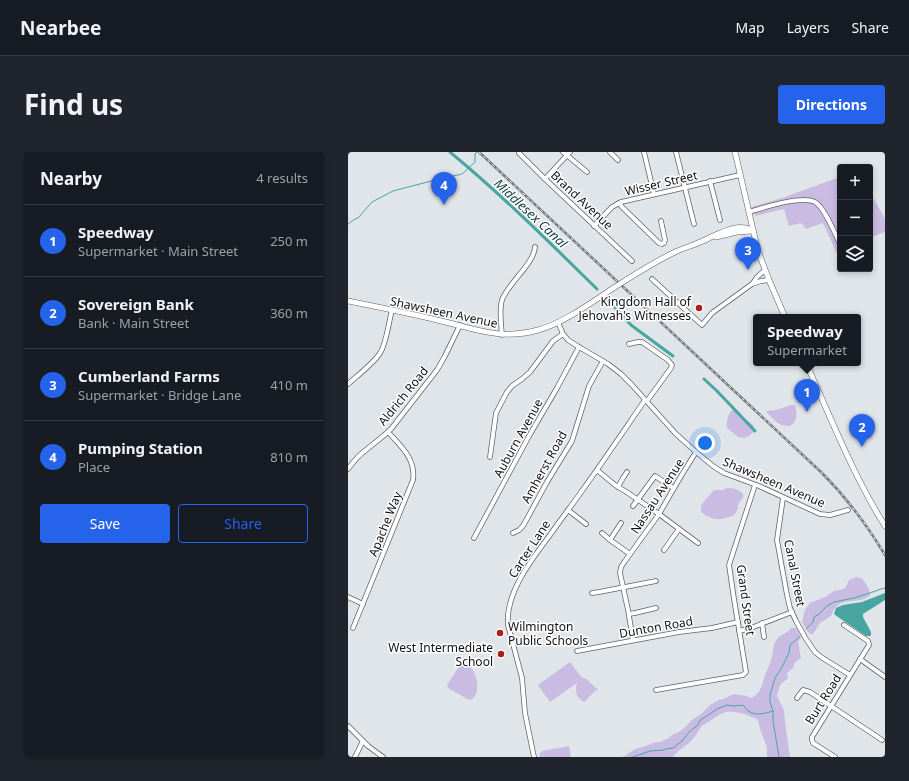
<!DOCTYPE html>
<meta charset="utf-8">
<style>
body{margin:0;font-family:"Noto Sans",sans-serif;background:#20242c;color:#f1f3f6}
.controls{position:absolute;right:12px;top:12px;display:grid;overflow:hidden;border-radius:4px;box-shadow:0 2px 6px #0003}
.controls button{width:36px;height:36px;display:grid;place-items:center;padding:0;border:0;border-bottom:1px solid #363941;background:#171b24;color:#f1f3f6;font:20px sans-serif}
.you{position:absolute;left:357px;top:291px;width:14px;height:14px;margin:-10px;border:3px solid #fff;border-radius:50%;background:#1a73e8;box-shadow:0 0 0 6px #1a73e833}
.badge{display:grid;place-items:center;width:26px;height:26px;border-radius:50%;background:#2563eb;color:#fff;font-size:13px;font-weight:700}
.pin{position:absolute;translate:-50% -33px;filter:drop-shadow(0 1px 2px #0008)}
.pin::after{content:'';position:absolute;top:21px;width:14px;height:12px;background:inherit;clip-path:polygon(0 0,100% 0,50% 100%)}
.popup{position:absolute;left:405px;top:162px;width:108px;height:52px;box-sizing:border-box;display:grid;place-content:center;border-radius:4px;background:#171b24;filter:drop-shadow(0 1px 3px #0005);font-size:13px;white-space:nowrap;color:#9ea1a6}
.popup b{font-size:15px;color:#f1f3f6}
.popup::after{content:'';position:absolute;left:50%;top:100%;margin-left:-8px;border:8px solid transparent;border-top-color:#171b24}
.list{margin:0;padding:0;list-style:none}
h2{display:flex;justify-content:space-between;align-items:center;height:52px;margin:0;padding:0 16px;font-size:17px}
h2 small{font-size:13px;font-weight:400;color:#9ea1a6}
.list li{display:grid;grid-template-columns:26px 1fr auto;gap:12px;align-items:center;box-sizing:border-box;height:72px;padding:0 16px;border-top:1px solid #363941}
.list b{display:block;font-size:15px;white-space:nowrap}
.list p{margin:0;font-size:13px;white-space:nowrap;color:#9ea1a6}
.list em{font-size:13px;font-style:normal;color:#9ea1a6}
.actions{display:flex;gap:8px;padding:12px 16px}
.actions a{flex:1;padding:9px 0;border:1px solid #2563eb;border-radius:4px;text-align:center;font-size:14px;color:#2563eb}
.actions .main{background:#2563eb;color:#fff}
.icon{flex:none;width:22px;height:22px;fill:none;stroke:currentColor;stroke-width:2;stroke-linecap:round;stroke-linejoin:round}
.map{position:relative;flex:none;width:537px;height:605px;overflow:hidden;border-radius:4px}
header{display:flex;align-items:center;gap:24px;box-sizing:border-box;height:56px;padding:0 20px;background:#171b24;border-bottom:1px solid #363941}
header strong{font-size:19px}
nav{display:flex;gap:22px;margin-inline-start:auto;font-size:14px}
.intro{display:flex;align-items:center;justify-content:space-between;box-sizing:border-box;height:96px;padding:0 24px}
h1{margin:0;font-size:28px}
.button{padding:10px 18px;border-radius:4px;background:#2563eb;color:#fff;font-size:14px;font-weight:700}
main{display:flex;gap:24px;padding:0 24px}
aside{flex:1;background:#171b24;border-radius:4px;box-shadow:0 2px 6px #0003}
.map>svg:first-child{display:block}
</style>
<header>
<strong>Nearbee</strong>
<nav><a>Map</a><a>Layers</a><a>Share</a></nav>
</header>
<div class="intro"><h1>Find us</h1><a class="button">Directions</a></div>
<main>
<aside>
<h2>Nearby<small>4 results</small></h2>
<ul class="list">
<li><span class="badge">1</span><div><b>Speedway</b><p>Supermarket · Main Street</p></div><em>250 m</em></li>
<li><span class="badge">2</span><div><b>Sovereign Bank</b><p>Bank · Main Street</p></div><em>360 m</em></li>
<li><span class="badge">3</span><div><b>Cumberland Farms</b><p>Supermarket · Bridge Lane</p></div><em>410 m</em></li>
<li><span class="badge">4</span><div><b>Pumping Station</b><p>Place</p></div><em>810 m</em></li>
</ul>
<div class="actions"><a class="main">Save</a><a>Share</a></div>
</aside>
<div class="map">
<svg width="537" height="605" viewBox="0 0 537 605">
<rect width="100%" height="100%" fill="#e0e5e9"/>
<g fill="#cabbe2">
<path d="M492,25V99L488,100L475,71L458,77L453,71L441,74L436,57L407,64L403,55L434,46Z"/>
<path d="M522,40L537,67V80L522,86Z"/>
<path d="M443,253H447C449,261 450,269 442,274C431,275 427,268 419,261V259L428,258Z"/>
<path d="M384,258H390C392,261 394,264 396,266C400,269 407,272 406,278C406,282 400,284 397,286L390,285L379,276C378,271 380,262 384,258Z"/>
<path d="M379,336C385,336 391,337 395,342V346C388,352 392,354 388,360C386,364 382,365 377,366C368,369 361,366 353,360V355L354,352L366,338H375Z"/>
<path d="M508,425L514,426C518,433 522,435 522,444L513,448L496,450L491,452L486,457L483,464L472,471L465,482H462L460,480L454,470L456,461L458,456L462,451L477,445L486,439L495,437L498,435L501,428Z"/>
<path d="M443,476H447L449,477C450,480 452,483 453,486L450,490L453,506L447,510L445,516L439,521L440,526L432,533L429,544L436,558L437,570L442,605H419V595L413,580L410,568C402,563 384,557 375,561C370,563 366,566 362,569C359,571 356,572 354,574C350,578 348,585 343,589C338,594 329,599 325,605H273L277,604L287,597L295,595L308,590H312L321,586L324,583L334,578L344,568L353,562L362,553L371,548L375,547L386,542L399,544L403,546C412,543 415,531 417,523C420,517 422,511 424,505C425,499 425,492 429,487C432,483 435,483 439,480C441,479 442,477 443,476Z"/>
<path d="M114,510C119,512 123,515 126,520C130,529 132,546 121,548L100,536L99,533Z"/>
<path d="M222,510L234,526H237L248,536L250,537V538L247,539L236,550C228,546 227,539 229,531L202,550L190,533Z"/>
<path d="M221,594L223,605H192L191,603L194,599Z"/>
</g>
<path fill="#48a59f" d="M537,441V448L515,462V465L523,480V483L522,484H518L490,465L486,462L488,456L495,453L514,450Z"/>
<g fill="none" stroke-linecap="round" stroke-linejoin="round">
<g stroke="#48a59f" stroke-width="1">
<path d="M0,72L7,67L10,66L24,50L45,39L87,28L114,22L127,10V2L129,0"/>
<path d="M458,477L465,470L466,465L471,462L479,454L486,450L506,446L519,442L533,437L537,436"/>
<path d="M285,605L302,599L316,598L318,597L325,596L335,588L341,580L350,573L352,568L359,564L369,557L379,553L386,554L395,553C398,556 399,559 402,560C409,564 419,561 425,559"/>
<path d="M431,605L425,569V559L422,550V543L427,526L434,515L441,501L442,493L448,488L452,484"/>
</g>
<g stroke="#48a59f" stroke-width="3">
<path d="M102,0C154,43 201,90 249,137"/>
<path d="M260,148L283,173L325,204"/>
<path d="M356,227L369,239L407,279"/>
</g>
<defs>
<g id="minor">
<path d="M215,0L239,20"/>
<path d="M262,0L270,8"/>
<path d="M296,0L306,42"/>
<path d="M328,0L346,72"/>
<path d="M171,1L197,27L284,109"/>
<path d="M197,27L222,0"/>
<path d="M362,29L372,68"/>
<path d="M271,51L274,55L311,91L314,92L316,91L317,88L313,69"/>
<path d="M401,60C415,56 453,43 467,50C477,56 487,82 492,92"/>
<path d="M246,74L264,55L273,50L392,23"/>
<path d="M304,127L354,173L364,161L404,132L413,129L421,128"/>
<path d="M405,131L409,125L417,118"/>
<path d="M210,170L215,182L220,188L231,195L260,212L273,222L284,233L328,282L348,300L365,314L376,321L411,334L472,362L482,363L500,358"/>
<path d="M154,183C153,172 151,158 154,148C160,131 186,112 187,95"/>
<path d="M281,192L290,190H294L320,208L324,213L323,216L299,249"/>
<path d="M0,232C9,224 26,211 32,201C38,193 41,169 44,158"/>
<path d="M142,305L148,261L159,240L164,234L174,227L182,220L205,189L215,182"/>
<path d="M0,317C5,310 11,303 18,298C26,291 35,285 43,277L89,218L97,204L112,173"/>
<path d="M249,318L267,333L280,341L311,362L350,391"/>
<path d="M270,335L275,326L279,320"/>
<path d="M435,346L429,388L439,443L442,456L448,469L458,487L467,500L473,505L502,523"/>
<path d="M285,354L307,324L325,336"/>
<path d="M220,358L238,372"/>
<path d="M165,381L171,378L175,374L199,330L224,289L241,234L255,209"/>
<path d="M254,381L262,388L282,402"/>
<path d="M126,386L181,284L209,236L231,195"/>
<path d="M262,388L273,371"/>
<path d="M316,398L331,377"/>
<path d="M244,441L251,440L308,429"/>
<path d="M0,445L15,452"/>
<path d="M281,462L287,461L308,456"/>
<path d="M414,471L416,485"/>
<path d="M5,476L65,328C68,307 53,294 40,280"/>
<path d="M391,479L403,476L444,460"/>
<path d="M285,488L280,458L272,421L273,415L277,409L311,362L333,324L348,300"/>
<path d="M229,499L331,480L364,476L390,470"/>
<path d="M512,507L537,525"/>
<path d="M308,538L395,523L398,520L386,447L381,413L407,333"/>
<path d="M449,546L455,538L462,540L534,588"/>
<path d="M0,574L20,594L35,605"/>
<path d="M7,605L15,589"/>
<path d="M186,605L177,561L174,526L160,473C157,441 184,407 202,383C213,367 225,352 236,336C257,307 277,277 297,248"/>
<path d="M487,605L465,591L464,588V585L521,493L520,489L496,473"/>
</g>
<g id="major">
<path d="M387,0L410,99L421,128L437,165"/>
<path d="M368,85L389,80L403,79"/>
<path d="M278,128C294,118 310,108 327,100C338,95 350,92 361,86C374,80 392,70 405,79"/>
<path d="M0,149C30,155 60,161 89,168C125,176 152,189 190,178C216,171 244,150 267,135"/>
<path d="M458,211C483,266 505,323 537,374"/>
</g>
</defs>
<use href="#minor" stroke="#5f6367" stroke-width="5.5"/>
<use href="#major" stroke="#5f6367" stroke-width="6"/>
<use href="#minor" stroke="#fff" stroke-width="4"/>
<use href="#major" stroke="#fff" stroke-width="5"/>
<defs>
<path id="rail" d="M131,0L474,321C499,346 519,373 537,403"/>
</defs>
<use href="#rail" stroke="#75787b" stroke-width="2.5"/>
<use href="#rail" stroke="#fff" stroke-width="1" stroke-dasharray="3" stroke-linecap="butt"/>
<defs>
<path id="major-bridge" d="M267,135L278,128"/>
</defs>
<use href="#major-bridge" stroke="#5f6367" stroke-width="6" stroke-linecap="butt"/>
<use href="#major-bridge" stroke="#fff" stroke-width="5"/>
</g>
<g fill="#af1e1a" stroke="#fff" stroke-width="1.5">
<circle cx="351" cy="156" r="4"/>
<circle cx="152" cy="481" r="4"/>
<circle cx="153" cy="502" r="4"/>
</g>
<g text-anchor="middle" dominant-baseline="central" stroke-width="3" stroke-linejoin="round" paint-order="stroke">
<g font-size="12" fill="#111214" stroke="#fff">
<text transform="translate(313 31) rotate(-13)">Wisser Street</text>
<text transform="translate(234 48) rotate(43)">Brand Avenue</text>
<text transform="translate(96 160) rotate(12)">Shawsheen Avenue</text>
<text transform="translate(55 244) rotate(-51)">Aldrich Road</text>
<text transform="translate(170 286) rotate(-61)">Auburn Avenue</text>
<text transform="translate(196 315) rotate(-61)">Amherst Road</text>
<text transform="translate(426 330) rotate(23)">Shawsheen Avenue</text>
<text transform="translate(309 344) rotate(-57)">Nassau Avenue</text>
<text transform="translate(37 372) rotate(-68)">Apache Way</text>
<text transform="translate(181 397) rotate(-57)">Carter Lane</text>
<text transform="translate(447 421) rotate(79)">Canal Street</text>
<text transform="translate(398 448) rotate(82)">Grand Street</text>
<text transform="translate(308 475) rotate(-10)">Dunton Road</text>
<text transform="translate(475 547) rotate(-58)">Burt Road</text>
</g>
<g font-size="12" fill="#111214" stroke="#fff" text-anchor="end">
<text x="343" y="149">Kingdom Hall of<tspan x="343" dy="14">Jehovah's Witnesses</tspan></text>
<text x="160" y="474" text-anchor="start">Wilmington<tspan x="160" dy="14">Public Schools</tspan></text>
<text x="145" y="495">West Intermediate<tspan x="145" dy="14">School</tspan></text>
</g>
<g font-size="13" font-style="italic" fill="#103b39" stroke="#fff">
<text transform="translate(183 61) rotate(43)">Middlesex Canal</text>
</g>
</g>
</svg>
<div class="controls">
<button>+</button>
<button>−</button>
<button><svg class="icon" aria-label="layers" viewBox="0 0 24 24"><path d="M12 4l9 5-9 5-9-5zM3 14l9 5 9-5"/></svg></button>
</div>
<div class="you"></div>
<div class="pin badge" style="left:459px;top:260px">1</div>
<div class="popup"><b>Speedway</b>Supermarket</div>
<div class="pin badge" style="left:514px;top:295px">2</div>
<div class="pin badge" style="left:400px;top:118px">3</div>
<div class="pin badge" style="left:96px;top:53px">4</div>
</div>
</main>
